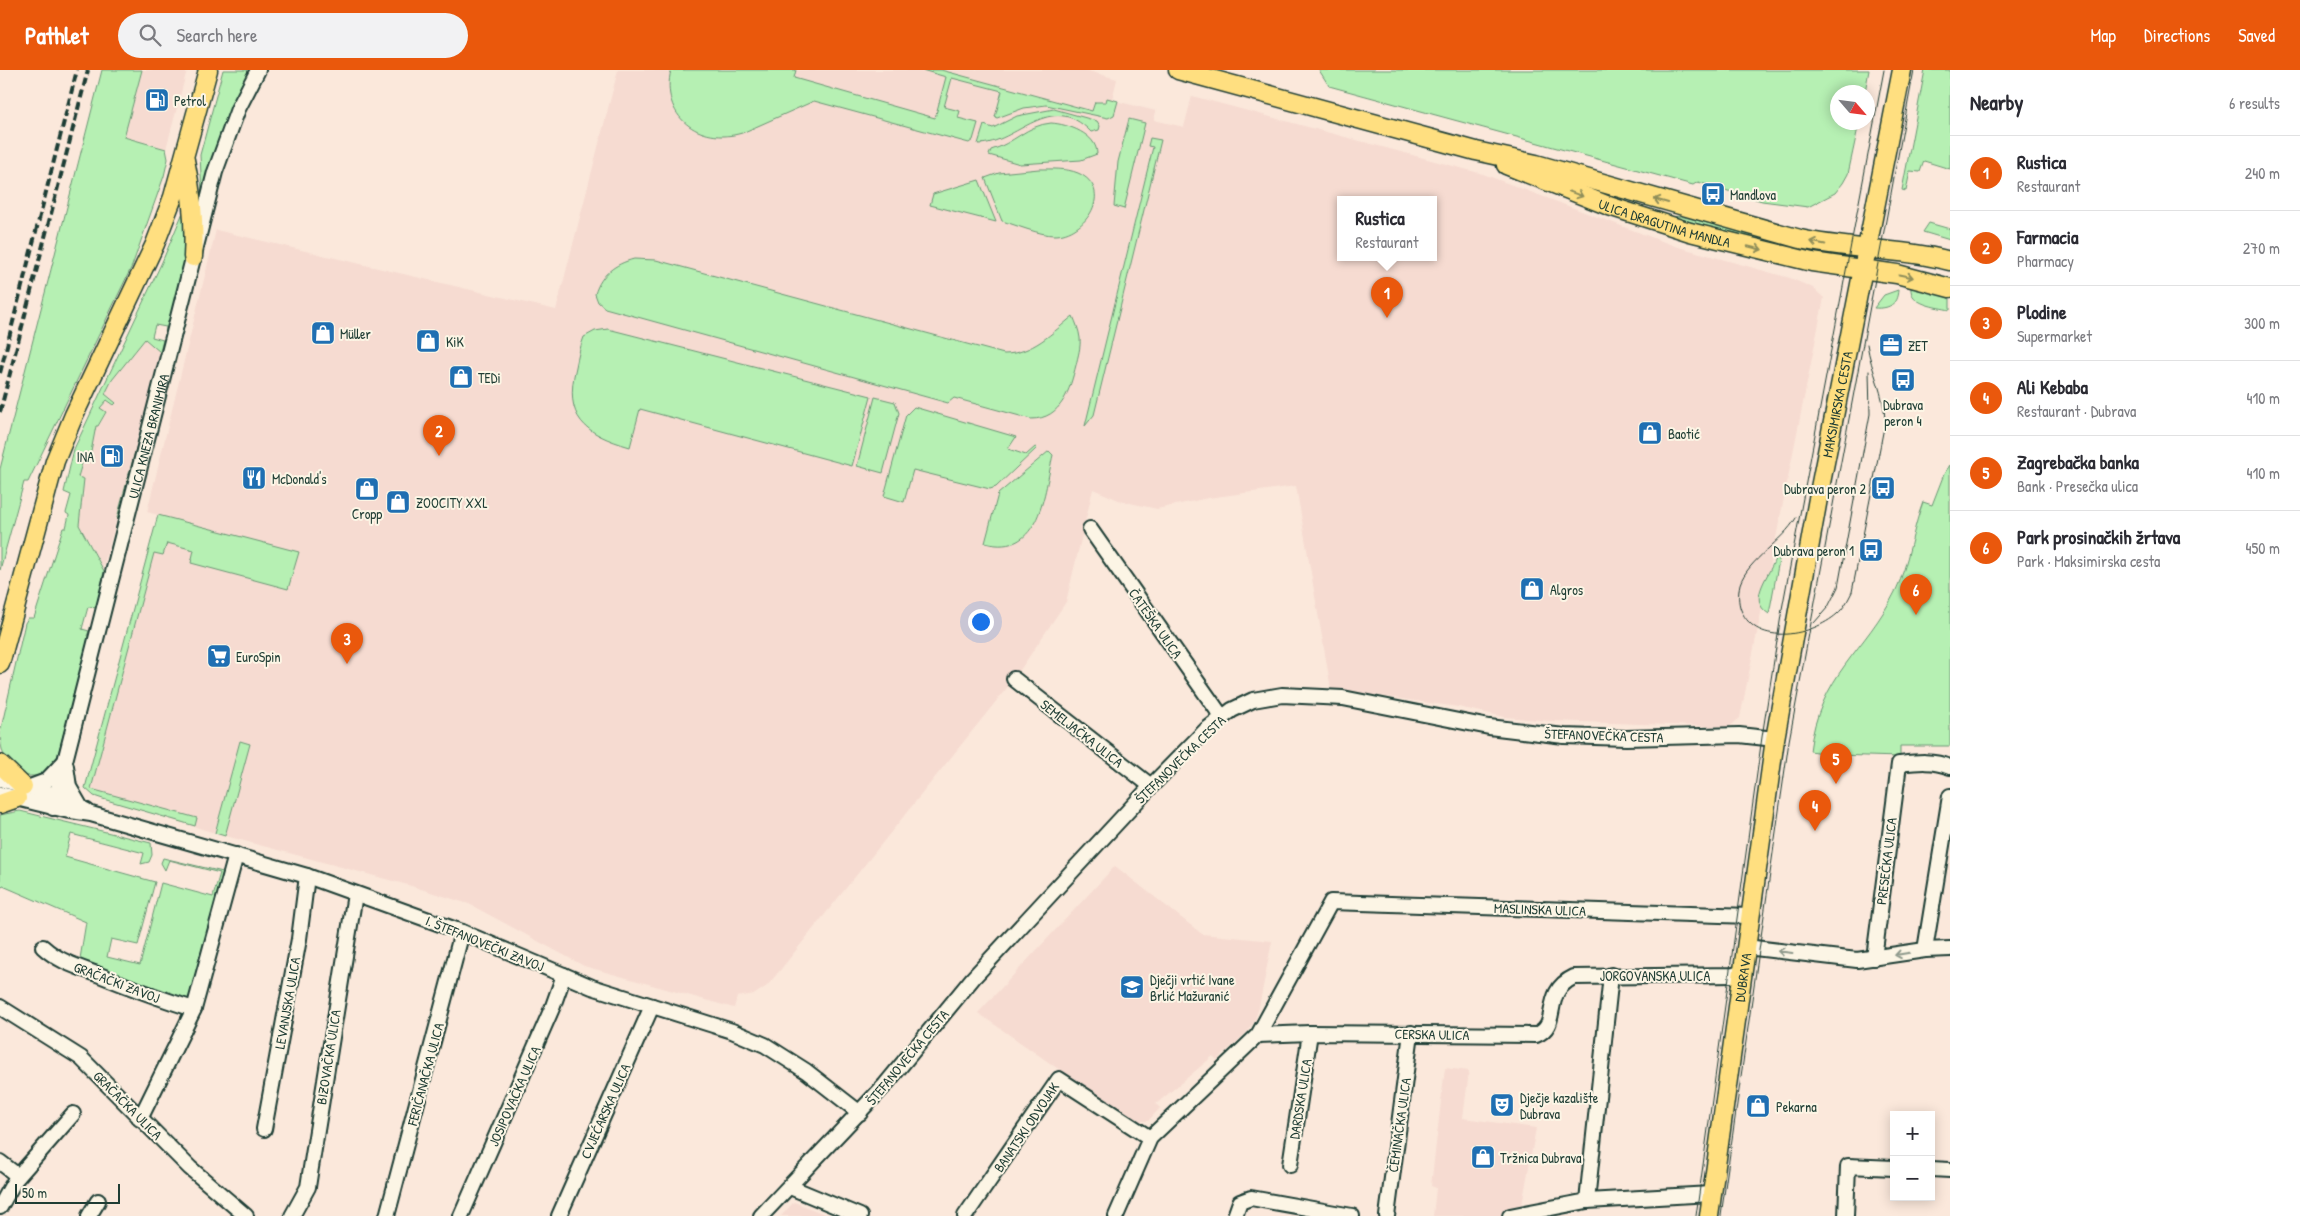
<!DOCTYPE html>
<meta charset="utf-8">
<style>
body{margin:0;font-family:"Patrick Hand",sans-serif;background:#f2f2f3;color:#2b2b33}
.controls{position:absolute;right:15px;bottom:15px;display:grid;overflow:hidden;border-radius:0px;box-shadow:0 2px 12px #0003}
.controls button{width:45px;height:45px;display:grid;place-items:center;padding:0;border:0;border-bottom:1px solid #e1e1e2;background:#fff;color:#2b2b33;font:25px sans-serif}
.compass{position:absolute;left:1830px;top:15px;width:45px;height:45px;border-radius:50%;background:#fff;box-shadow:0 2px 12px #0003;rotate:118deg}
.scale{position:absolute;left:15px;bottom:12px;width:105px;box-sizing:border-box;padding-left:5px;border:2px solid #1f3d34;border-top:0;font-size:14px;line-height:18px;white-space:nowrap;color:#1f3d34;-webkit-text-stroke:4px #fcf5e5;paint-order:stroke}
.you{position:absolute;left:980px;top:551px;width:18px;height:18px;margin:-12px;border:4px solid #fff;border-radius:50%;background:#1a73e8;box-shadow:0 0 0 8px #1a73e833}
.badge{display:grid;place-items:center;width:32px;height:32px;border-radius:50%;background:#ea580c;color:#fff;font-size:16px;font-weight:700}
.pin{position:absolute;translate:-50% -41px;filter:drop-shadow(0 1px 2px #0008)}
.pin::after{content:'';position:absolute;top:26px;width:18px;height:15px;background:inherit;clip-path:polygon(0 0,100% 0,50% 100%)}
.popup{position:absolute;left:1337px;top:126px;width:100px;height:65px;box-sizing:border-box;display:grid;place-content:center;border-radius:0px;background:#fff;filter:drop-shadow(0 1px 4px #0005);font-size:16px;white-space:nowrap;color:#7c7c81}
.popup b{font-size:19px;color:#2b2b33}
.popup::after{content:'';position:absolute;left:50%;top:100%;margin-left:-10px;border:10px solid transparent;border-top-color:#fff}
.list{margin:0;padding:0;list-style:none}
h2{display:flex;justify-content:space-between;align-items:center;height:65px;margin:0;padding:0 20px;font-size:21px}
h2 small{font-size:16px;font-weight:400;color:#7c7c81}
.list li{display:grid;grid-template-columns:32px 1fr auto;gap:15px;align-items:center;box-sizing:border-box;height:75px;padding:0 20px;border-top:1px solid #e1e1e2}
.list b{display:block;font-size:19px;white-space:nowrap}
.list p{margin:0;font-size:16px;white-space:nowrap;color:#7c7c81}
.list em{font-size:16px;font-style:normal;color:#7c7c81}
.icon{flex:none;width:28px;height:28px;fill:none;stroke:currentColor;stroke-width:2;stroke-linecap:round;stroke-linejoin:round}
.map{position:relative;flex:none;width:1950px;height:1146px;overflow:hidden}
header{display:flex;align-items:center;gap:30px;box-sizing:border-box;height:70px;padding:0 25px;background:#ea580c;color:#fff}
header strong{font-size:24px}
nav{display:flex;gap:28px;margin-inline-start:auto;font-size:18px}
.search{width:350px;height:45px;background:#f2f2f3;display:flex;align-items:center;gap:12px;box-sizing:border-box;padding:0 18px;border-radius:28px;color:#7c7c81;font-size:19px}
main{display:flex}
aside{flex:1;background:#fff}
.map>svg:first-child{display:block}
</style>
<header>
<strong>Pathlet</strong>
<div class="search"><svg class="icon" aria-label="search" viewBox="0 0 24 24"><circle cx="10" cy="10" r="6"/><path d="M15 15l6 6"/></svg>Search here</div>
<nav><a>Map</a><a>Directions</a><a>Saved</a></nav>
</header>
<main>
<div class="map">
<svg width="1950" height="1146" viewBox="0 0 1950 1146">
<rect width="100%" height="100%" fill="#fbe8db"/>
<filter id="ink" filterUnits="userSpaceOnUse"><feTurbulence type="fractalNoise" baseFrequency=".02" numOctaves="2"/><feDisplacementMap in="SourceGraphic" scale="10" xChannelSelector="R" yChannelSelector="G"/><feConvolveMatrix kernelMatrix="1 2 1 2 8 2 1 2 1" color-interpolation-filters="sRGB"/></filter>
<g filter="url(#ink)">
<g fill="#f6dbd1" fill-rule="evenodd">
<path d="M142,0H187L166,79L124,67Z"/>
<path d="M618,0H1085L1117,9L1112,30L1156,41L1154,50L1184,57L1192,26L1483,104L1675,176L1790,208L1813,218L1824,228L1740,648L1729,657L1551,651L1505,647L1458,637L1331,619L1296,416L1208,428L1157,439L1121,431L1093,419L1066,532L1014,609L777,904L767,916L755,924L737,927L734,938L584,896L469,834L408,815L215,763L94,726L85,718L158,445L147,442L216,160L556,240ZM1341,129H1433V187H1341Z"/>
<path d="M145,269L162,284L103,498L79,455V443L84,423L81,422L78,408L96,355L99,356L106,343L99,338L107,330L114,335L116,333L105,324L112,310Z"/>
<path d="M1115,796L1202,864L1272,871L1259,937L1255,950L1247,962L1217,990L1213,986L1156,1034L1160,1038L1148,1051H1139L1120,1042L978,943Z"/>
<path d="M1445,998L1469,1001L1463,1048L1536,1058L1522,1135L1503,1146H1433L1436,1118L1431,1116Z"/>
<path d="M794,1132L827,1145L829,1146H781Z"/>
</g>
<g fill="#b6f0b3" stroke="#6a9674">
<path d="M102,0H142L124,67L166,79L168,89L164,106L132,196L28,412H24L0,500V399Z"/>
<path d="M223,0H252L230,43L202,125L200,85Z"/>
<path d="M671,0H796L794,8L935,48L946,7L922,0H941L1092,41L1095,32H1106L1107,28L1118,31L1114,45L1108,48L1046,35L1024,38L997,48L995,47L1002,21L952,8L944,37L960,41L958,48L978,53L973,70L969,73L814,31L742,63C699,76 660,46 671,0Z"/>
<path d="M1319,0H1869L1865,22H1838V52L1859,53L1848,104L1843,113L1835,123L1808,137L1762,131L1698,112L1693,115L1329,16Z"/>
<path d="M1925,0H1950V99L1924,91L1920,102L1910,101L1906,121L1902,120Z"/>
<path d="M1054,39L1097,51L1100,56L1099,60L1091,62C1050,19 1017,74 978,74L984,55L993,58L1017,46Z"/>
<path d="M1129,49L1145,53L1124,139L1114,136L1118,92Z"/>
<path d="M1051,53C1068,54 1097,64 1097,84L1081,90L1020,94L989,85L991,80C1013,74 1027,55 1051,53Z"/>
<path d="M1150,68L1161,70L1094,345L1085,356L1153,77L1148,76Z"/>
<path d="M1039,99C1052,99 1066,98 1078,103C1115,119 1086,166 1054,165C1040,165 1016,155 1002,151L985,108L999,103Z"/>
<path d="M979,110L996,152L930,135L933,124Z"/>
<path d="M184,140L186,189L167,265L165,264L166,257L155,255L152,267L163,270L160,282L145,269L112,310L105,324L116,333L114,335L107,330L100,338L106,342L98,356H96L89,392L83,390L78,407L84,409L79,455L104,501L97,538L88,537L82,559L89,561L87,566L89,567L55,696L43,706H23C6,692 1,687 0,663L25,553L28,548H34L63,458H66L69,445L66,443L71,425L64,422L74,379L162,192Z"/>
<path d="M1680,146L1809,179L1814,183L1799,181L1692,155L1672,147Z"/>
<path d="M1929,153L1950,159V170L1923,162Z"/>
<path d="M634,189L656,190L1004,284C1032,284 1052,263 1073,246C1076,253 1079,260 1080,268C1081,277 1078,286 1076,295C1070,319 1062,349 1031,349L954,328L948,333L605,238L598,232L595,224C601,204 615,194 634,189Z"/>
<path d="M1911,217L1935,221L1950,229V240C1937,237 1909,235 1911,217Z"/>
<path d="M1898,220C1897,235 1889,239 1874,238L1884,225Z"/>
<path d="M608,259L871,326L852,396L640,339L630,377C585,364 563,348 576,297C578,287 580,277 584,267L595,261Z"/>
<path d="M875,327L895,332L899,343L883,403L857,396Z"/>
<path d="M914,337L1016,367L1008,379L1026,385L1035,377L1037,378L996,417L990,419L913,400L904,432L884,426L906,345Z"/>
<path d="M142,356L143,358L118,449L117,448Z"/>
<path d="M1049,381L1053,385C1044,422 1041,488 985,473L998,424Z"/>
<path d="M1950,395V676H1900V687L1834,685L1810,681C1819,605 1866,581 1896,520C1909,493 1912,461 1923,432L1932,435L1944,404Z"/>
<path d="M158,445L299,482L288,519L191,493L194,480L167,473L163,485L154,483L91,719L197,748L195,756L103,729L94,726L85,718Z"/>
<path d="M1776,485L1779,490L1769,544C1745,529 1772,504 1776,485Z"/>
<path d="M240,671L250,674L225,766L215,763Z"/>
<path d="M20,741L151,773L152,785L149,792L141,794L144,783L71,764L65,787L155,812L138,875L111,869L107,887L140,895L161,813L213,827L220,803L169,790L165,800L161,793L163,788L223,802L189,933L79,895L86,852L3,816L0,819V745Z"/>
</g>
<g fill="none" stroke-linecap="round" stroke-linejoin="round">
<defs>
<g id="minor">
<path d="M1090,459L1222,647"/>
<path d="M1014,609L1151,716"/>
<path d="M66,696L69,717L80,736"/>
<path d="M0,709L56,725L87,741"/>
<path d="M30,717L46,711L63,693"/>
<path d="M0,724L65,740L91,744L307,806L462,862L592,917L732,961L765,975L806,1001L860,1043"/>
<path id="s1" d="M53,738L215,102L238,39L258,0"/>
<path d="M43,877C58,891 78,897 97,904C129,917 161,929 194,939"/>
<path d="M1746,877L1857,890L1925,880L1950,879"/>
<path d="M1925,880L1950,726"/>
<path d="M1874,888L1899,694C1917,692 1933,690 1950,697"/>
<path d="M0,937L81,988L190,1098L246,1146"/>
<path d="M1258,965L1310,963L1536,965C1562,955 1540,923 1574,907L1734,905L1742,902"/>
<path d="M140,1049L194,939L236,785"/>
<path d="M264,1059L299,869L307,806"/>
<path d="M0,1092L18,1106"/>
<path d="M1290,1095L1310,963"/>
<path d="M1931,1099L1950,1100"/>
<path d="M790,1117L860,1146"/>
<path d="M1587,1131L1611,905"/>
<path d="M0,1137L15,1110L73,1044"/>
<path d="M89,1146L98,1131"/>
<path d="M292,1146L308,1117L310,1104L355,824"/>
<path d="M387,1146L462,862"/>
<path d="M461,1146L553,936L564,905"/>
<path d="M559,1146L652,936"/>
<path d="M761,1146L885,1015L973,908L1154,713L1206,660L1232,640L1253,630L1282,625L1343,628L1489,657L1564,666L1626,668L1739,665L1775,669"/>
<path d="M965,1146L1059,1009L1150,1068"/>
<path d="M1116,1146L1150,1068L1258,965L1331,832L1750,846"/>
<path d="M1235,1146L1240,1132L1251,1128L1352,1146"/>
<path d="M1387,1146L1411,963"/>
<path d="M1510,1146L1587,1131L1711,1124"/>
<path d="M1846,1146L1848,1096L1894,1098"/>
</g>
<g id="major">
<path d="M1178,0L1476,81L1536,94L1800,169C1850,180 1900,178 1950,191"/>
<path d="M185,90C192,123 195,153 193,187"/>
<path id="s2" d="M1506,95L1609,136L1690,162L1812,192L1897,204L1950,218"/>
<path d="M0,594L55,391L74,345L155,174L173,127L208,0"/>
<path d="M0,694L23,716"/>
<path d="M0,734L17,728"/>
<path id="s3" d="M1709,1146L1775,669L1819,423L1902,0"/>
</g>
</defs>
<use href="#minor" stroke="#1f3d34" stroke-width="18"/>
<use href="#major" stroke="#1f3d34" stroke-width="21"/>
<use href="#minor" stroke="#fcf5e5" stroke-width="14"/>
<use href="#major" stroke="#ffdf80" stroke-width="18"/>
<g stroke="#1f3d34" stroke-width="1">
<path d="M1796,448C1782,472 1748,490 1740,514C1738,523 1738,532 1741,540C1757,578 1813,565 1837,544C1844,538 1848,530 1852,522L1885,352C1885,325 1871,301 1867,274"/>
<path d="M1814,553L1828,537L1838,517L1870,344L1869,301"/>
<path d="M1696,1146L1762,667L1782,539L1884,0"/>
<path d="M1721,1146L1789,671L1914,0"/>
</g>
<g stroke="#1f3d34" stroke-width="4" stroke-dasharray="8 4" stroke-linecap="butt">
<path d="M0,303L77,0"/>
<path d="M0,342L88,0"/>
</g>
</g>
<defs><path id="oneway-shaft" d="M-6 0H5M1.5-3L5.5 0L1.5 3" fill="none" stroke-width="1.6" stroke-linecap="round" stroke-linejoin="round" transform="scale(1.25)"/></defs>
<g stroke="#8f8e5a">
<use href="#oneway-shaft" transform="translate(1576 124) rotate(20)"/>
<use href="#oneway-shaft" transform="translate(1661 131) rotate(-164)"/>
<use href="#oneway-shaft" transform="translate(1818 173) rotate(-169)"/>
<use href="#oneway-shaft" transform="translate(1755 178) rotate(14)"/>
<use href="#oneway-shaft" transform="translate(1906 206) rotate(12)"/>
</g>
<g stroke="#8e998c">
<use href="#oneway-shaft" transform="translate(1785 882) rotate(-173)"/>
<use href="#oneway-shaft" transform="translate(1902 884) rotate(170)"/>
</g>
</g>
<defs>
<symbol id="fuel-square" viewBox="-11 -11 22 22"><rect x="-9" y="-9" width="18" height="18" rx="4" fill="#1f6fb2" stroke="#fcf5e5"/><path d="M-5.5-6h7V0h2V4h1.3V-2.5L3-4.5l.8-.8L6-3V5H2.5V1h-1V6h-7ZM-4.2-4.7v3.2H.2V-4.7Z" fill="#fff"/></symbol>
<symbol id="bus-square" viewBox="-11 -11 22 22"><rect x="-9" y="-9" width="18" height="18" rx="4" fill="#1f6fb2" stroke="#fcf5e5"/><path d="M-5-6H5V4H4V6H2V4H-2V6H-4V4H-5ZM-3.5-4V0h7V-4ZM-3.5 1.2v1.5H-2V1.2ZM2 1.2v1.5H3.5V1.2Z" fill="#fff"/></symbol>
<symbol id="shop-square" viewBox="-11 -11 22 22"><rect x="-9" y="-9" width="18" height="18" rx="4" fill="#1f6fb2" stroke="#fcf5e5"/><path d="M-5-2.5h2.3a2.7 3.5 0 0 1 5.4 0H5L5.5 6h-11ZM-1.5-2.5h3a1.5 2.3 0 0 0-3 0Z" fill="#fff"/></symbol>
<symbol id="office-square" viewBox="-11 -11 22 22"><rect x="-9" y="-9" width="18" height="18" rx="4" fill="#1f6fb2" stroke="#fcf5e5"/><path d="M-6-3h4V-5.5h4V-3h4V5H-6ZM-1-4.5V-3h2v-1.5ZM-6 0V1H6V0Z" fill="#fff"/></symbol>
<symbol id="restaurant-square" viewBox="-11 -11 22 22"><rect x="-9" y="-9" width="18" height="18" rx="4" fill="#1f6fb2" stroke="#fcf5e5"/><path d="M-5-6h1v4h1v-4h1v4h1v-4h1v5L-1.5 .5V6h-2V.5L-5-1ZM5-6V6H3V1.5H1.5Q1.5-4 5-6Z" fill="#fff"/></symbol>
<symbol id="supermarket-square" viewBox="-11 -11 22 22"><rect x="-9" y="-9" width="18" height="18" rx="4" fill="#1f6fb2" stroke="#fcf5e5"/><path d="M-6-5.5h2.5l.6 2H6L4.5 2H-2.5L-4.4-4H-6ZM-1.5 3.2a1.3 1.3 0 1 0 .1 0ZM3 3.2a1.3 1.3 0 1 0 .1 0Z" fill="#fff"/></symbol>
<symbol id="school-square" viewBox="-11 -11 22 22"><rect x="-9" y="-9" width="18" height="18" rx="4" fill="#1f6fb2" stroke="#fcf5e5"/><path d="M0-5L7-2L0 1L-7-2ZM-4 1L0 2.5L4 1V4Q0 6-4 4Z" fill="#fff"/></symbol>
<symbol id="theatre-square" viewBox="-11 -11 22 22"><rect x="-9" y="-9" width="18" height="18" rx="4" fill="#1f6fb2" stroke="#fcf5e5"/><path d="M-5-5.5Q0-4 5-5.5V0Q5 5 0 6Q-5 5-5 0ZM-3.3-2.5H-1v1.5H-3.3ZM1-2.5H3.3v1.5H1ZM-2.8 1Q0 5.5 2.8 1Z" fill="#fff"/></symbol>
</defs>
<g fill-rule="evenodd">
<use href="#fuel-square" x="143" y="16" width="28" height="28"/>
<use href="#bus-square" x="1699" y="110" width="28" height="28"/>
<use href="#shop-square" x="309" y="249" width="28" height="28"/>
<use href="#shop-square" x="414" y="257" width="28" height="28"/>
<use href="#office-square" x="1877" y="261" width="28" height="28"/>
<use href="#shop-square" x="447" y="293" width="28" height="28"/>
<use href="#bus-square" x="1889" y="296" width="28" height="28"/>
<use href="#shop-square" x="1636" y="349" width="28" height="28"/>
<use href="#fuel-square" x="98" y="372" width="28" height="28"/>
<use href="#restaurant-square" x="240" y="394" width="28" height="28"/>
<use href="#bus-square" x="1869" y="404" width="28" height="28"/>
<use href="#shop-square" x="353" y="405" width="28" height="28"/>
<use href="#shop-square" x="384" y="418" width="28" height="28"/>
<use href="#bus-square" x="1857" y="466" width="28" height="28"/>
<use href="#shop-square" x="1518" y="505" width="28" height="28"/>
<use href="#supermarket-square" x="205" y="572" width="28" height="28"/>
<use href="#school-square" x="1118" y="903" width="28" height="28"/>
<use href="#theatre-square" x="1488" y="1021" width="28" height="28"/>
<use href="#shop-square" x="1744" y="1022" width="28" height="28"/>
<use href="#shop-square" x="1469" y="1073" width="28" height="28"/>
</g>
<g text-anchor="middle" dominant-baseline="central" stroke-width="4" stroke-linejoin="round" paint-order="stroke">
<g font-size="14" fill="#1f3d34" stroke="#fcf5e5" text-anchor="start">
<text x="174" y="30">Petrol</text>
<text x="1730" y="124">Mandlova</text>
<text x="340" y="263">Müller</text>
<text x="446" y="271">KiK</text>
<text x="1908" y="275">ZET</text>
<text x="478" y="307">TEDi</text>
<text x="1903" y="334" text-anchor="middle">Dubrava<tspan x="1903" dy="16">peron 4</tspan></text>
<text x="1668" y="363">Baotić</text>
<text x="94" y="386" text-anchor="end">INA</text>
<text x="272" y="408">McDonald's</text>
<text x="1866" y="418" text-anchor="end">Dubrava peron 2</text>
<text x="416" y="432">ZOOCITY XXL</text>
<text x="367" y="443" text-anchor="middle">Cropp</text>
<text x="1854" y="480" text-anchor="end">Dubrava peron 1</text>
<text x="1550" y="519">Algros</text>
<text x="236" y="586">EuroSpin</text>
<text x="1150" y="909">Dječji vrtić Ivane<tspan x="1150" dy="16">Brlić Mažuranić</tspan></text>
<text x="1520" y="1027">Dječje kazalište<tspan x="1520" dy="16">Dubrava</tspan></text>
<text x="1776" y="1036">Pekarna</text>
<text x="1500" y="1087">Tržnica Dubrava</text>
</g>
<g font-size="14" fill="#1f3d34" stroke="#fcf5e5">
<text stroke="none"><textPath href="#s2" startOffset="169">ULICA DRAGUTINA MANDLA</textPath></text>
<text stroke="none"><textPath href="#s3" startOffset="822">MAKSIMIRSKA CESTA</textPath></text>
<text stroke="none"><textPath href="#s1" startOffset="384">ULICA KNEZA BRANIMIRA</textPath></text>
<text transform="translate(1156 553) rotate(55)">ČATEŠKA ULICA</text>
<text transform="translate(1082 663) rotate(38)">SEMELJAČKA ULICA</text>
<text transform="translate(1604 665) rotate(2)">ŠTEFANOVEČKA CESTA</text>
<text transform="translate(1180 689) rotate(-44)">ŠTEFANOVEČKA CESTA</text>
<text transform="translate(1886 791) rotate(-83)">PRESEČKA ULICA</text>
<text transform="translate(1540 839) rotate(2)">MASLINSKA ULICA</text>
<text transform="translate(485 873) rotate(22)">I. ŠTEFANOVEČKI ZAVOJ</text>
<text x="1655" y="905">JORGOVANSKA ULICA</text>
<text stroke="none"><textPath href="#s3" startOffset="241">DUBRAVA</textPath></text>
<text transform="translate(117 912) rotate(21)">GRAČAČKI ZAVOJ</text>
<text transform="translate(287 933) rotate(-80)">LEVANJSKA ULICA</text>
<text transform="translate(1432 964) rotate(1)">CERSKA ULICA</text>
<text transform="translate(328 987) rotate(-81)">BIZOVAČKA ULICA</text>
<text transform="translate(907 987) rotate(-50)">ŠTEFANOVEČKA CESTA</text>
<text transform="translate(425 1004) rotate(-75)">FERIČANAČKA ULICA</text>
<text transform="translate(514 1026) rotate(-66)">JOSIPOVAČKA ULICA</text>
<text transform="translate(1300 1029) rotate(-81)">DARDSKA ULICA</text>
<text transform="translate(128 1035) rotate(45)">GRAČAČKA ULICA</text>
<text transform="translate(605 1041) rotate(-66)">CVJEĆARSKA ULICA</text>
<text transform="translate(1399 1055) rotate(-82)">ČEMINAČKA ULICA</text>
<text transform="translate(1026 1057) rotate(-56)">BANATSKI ODVOJAK</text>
</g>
</g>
</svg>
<div class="controls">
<button>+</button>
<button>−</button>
</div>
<svg class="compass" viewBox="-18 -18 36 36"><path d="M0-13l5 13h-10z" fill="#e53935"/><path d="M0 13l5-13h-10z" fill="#7c7c81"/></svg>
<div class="scale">50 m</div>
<div class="you"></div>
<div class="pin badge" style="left:1387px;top:248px">1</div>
<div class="popup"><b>Rustica</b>Restaurant</div>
<div class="pin badge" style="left:439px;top:386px">2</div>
<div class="pin badge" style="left:347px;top:594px">3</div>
<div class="pin badge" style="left:1815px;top:761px">4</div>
<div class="pin badge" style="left:1836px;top:714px">5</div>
<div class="pin badge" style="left:1916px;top:545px">6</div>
</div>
<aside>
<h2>Nearby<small>6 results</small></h2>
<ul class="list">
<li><span class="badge">1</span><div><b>Rustica</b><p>Restaurant</p></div><em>240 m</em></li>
<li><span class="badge">2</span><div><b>Farmacia</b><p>Pharmacy</p></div><em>270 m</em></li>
<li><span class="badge">3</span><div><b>Plodine</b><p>Supermarket</p></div><em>300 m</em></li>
<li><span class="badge">4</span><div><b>Ali Kebaba</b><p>Restaurant · Dubrava</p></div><em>410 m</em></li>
<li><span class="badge">5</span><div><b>Zagrebačka banka</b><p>Bank · Presečka ulica</p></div><em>410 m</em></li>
<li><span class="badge">6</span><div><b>Park prosinačkih žrtava</b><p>Park · Maksimirska cesta</p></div><em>450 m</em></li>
</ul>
</aside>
</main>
